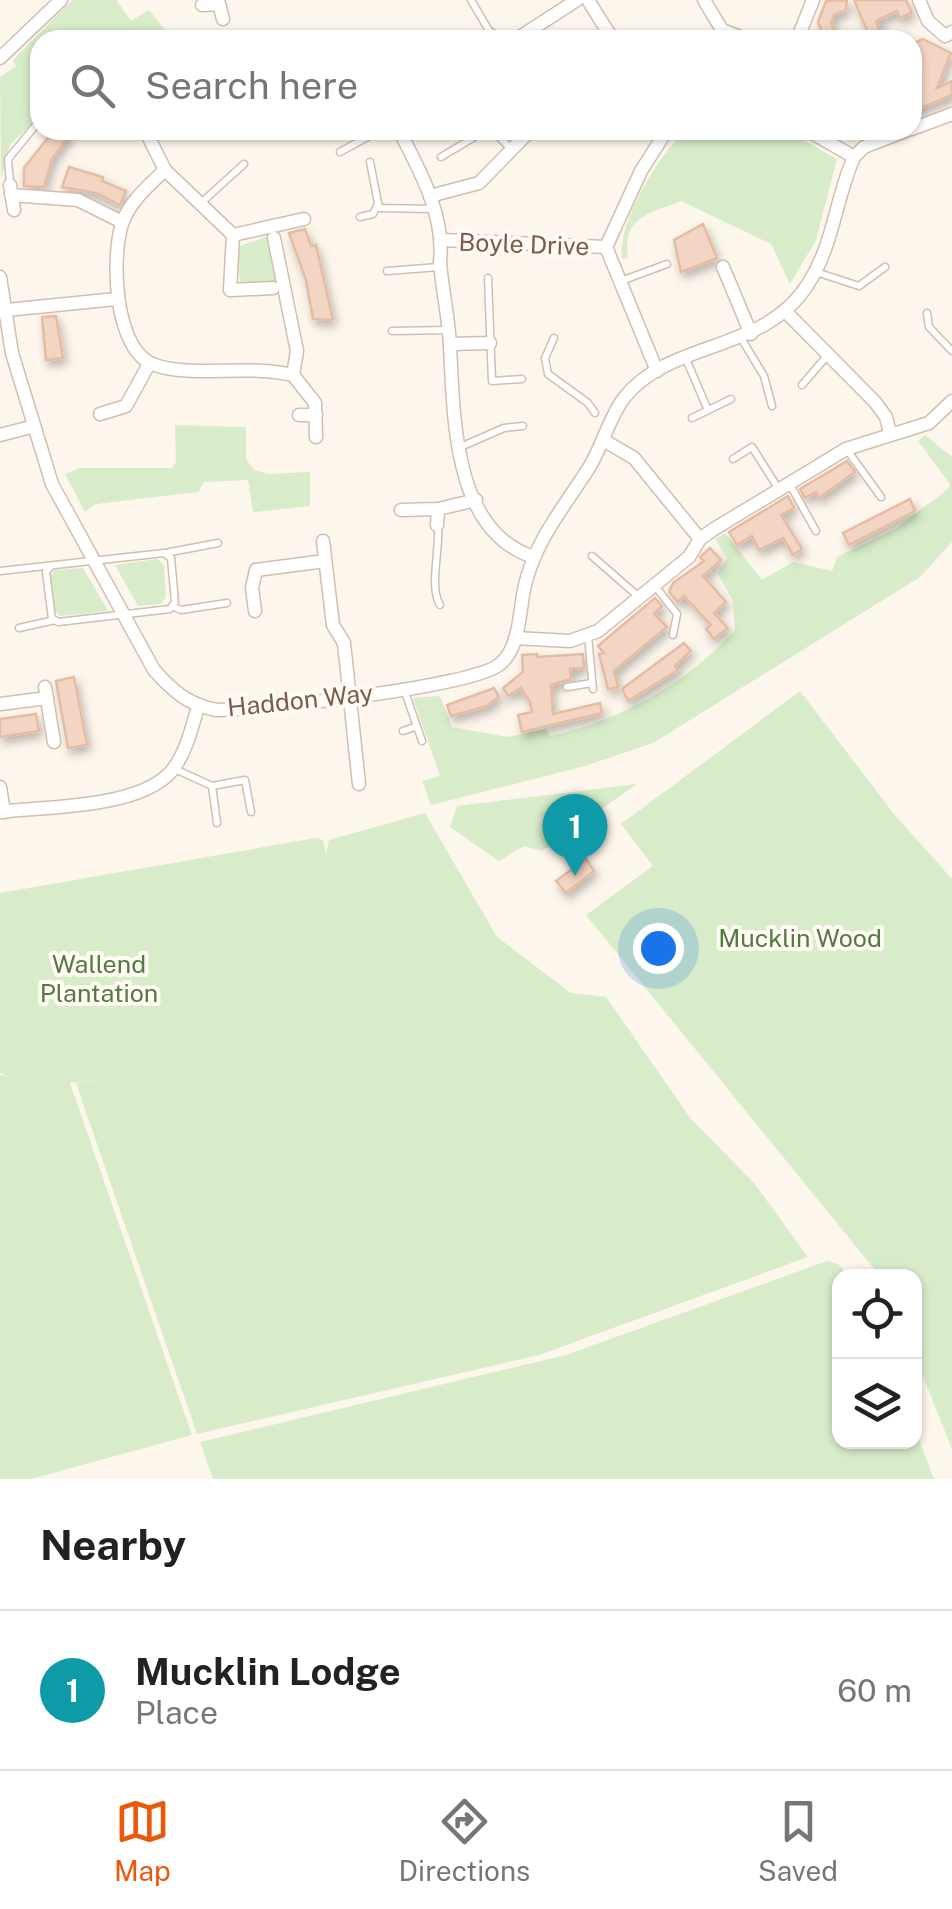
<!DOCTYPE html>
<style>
body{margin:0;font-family:"Public Sans",sans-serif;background:#f2f2f2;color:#222}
.controls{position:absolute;right:30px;bottom:30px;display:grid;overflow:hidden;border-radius:20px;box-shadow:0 2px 8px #0004}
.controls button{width:90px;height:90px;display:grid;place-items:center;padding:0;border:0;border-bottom:2px solid #e0e0e0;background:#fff;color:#222;font:50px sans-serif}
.you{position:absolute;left:658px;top:948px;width:35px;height:35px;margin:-25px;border:8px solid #fff;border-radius:50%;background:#1a73e8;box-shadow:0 0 0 15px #1a73e833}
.badge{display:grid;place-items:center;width:65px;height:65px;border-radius:50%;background:#ea580c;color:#fff;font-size:32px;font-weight:700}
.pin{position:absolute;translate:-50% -82px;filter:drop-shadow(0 2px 5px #0008)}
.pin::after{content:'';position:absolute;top:52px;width:35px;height:30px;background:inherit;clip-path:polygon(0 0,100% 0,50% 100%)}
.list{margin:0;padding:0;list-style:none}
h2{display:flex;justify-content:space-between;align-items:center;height:130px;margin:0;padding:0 40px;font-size:42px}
h2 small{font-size:32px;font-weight:400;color:#767676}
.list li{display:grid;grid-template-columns:65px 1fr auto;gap:30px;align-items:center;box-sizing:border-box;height:160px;padding:0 40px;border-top:2px solid #e0e0e0}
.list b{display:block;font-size:38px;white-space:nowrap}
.list p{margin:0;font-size:32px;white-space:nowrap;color:#767676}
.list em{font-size:32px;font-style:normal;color:#767676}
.icon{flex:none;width:55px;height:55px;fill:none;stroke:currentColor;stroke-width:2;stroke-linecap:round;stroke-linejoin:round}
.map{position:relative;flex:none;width:952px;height:1479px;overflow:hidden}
.search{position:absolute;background:#fff;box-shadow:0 2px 8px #0004;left:30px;right:30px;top:30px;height:110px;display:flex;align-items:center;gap:25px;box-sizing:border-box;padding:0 35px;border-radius:30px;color:#767676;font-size:38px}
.sheet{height:290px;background:#fff}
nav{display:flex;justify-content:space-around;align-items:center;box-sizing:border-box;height:140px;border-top:2px solid #e0e0e0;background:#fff;font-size:28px;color:#767676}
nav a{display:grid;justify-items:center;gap:5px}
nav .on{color:#ea580c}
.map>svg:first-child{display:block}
</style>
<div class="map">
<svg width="952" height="1479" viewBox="0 0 952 1479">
<defs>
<filter id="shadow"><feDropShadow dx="3" dy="5.5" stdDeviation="5" flood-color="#0004"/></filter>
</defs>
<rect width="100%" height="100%" fill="#fdf6ec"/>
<g fill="#d8ecc9">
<path d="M72,0H116L131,21L149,10L173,40H40V116L10,145L1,179L0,77L16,66L13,60Z"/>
<path d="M688,130H785L837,159L816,240L790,284L771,244L681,201C648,215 622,216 628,258L622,259C617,224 660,150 688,130Z"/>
<path d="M268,236L279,283L240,285L237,247Z"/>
<path d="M175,425L246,427V459L254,470L268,474L310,472V506L253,512L248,480L204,482L198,492L96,504L85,512L65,474L80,468H172L176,462Z"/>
<path d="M925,435L952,457V542L920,577L653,743L585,766L431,805L422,781L440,776L413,698L440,696L452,727L507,737L546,729L550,736C620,721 687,683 735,630L733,601L718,574L727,558L715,539L725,533L762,580L793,562L832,571L837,557L895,529L948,489L950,484L918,441Z"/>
<path d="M157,559L164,565L166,597L161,604L138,606L115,565Z"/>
<path d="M83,568L108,611L60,616L55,611L49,578L55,570Z"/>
<path d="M800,691L894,814L952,879V1449L915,1356L914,1276H880L586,915L653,866L621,824Z"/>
<path d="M637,784L542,851L524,846L499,861L450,827L457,806Z"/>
<path d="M425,813L497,937L571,993L606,997L691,1119L754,1183L808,1257L539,1355L197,1434L76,1083L101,1080L70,1083L192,1435L31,1479H0V1075L7,1076L0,1073V893L316,838L323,840L326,855L329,840Z"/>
<path d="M827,1261L838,1264L849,1276H840V1442H914L915,1429L934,1479H213L200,1442L566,1355Z"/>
</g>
<g fill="#f3d5c3" stroke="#e6bba3" stroke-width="2.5" filter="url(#shadow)">
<path d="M847,0L846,10L834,15L831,23L838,40H825L818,22L826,1Z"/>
<path d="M854,0H906L912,13L900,18L897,11L876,21L883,40H871Z"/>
<path d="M923,39L951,53L937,88L952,81V95L912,112V44Z"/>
<path d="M54,130H65L69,136L52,159L44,187L24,186V168Z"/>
<path d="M69,167L103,177L102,181L126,191L120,205L96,193L62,187Z"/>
<path d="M703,224L717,258L681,272L674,240Z"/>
<path d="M305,229L311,246L316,245L333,320L313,319L306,280L289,233Z"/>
<path d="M56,316L63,358L46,360L42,317Z"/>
<path d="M847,461L855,472L819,498L816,492L805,498L800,489Z"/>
<path d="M788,496L794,508L781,515L802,549L793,555L783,538L759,550L752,536L737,545L729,532Z"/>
<path d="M910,499L915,511L849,545L843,533Z"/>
<path d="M710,548L721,560L703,576L726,602L714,613L728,628L714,639L706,629L711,625L684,596L678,602L669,592L673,583L704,561L700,557Z"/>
<path d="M655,598L662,606L654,614L667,627L614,671L618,687L608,689L599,654L604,653L598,646Z"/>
<path d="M684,643L691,651L675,666L678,670L628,701L622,689Z"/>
<path d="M537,654V657L583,654L584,668L570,669L571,679L551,685L553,714L600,703L602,713L522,732L518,715L532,712L530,702L521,688L508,696L503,688L523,672L522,655Z"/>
<path d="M74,677L87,745L68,748L56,681Z"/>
<path d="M494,688L499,697L487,706L451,716L447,705Z"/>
<path d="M36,714L39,731L0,737V719Z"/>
<path d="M586,859L594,871L566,893L556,881Z"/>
</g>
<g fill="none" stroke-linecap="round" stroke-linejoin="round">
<defs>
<g id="service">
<path d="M471,0L491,34"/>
<path d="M412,40L417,37"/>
<path d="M492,130L513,151"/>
<path d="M340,152L380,130"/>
<path d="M441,157L473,138L479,130"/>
<path d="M370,162L379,208L432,209"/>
<path d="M10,183L8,159L40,120"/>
<path d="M201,203L244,164"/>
<path d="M360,217L373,214L377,206"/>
<path d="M387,271L439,267"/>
<path d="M816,272L859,286L885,267"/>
<path d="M488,278L492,381L522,379"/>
<path d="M621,281L667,264"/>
<path d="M927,313L929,327L952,351"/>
<path d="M392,331L448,330"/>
<path d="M554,338L545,358L548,374L588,403L595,413"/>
<path d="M741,338L764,376L772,406"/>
<path d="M686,359L707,408"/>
<path d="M802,385L827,356"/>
<path d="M692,418L731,399"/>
<path d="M458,448L504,428L523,426"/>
<path d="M847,450L881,497"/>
<path d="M733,459L752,447L778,488"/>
<path d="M789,483L816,531"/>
<path d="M438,526C440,550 429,587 440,605"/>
<path d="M165,553L218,543"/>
<path d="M592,556L639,597"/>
<path d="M0,571L164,553L171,558L175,602L170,609L58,622L52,619L46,572L51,566"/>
<path d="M655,586L677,614L673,635"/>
<path d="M172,606L181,610L227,603"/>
<path d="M19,628L55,620"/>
<path d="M588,636L593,689"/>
<path d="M567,687L592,683"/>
<path d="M404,689L422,741"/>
<path d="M403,731L417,726"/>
<path d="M175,769L212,786L245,780L251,812"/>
<path d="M212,786L217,823"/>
</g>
<g id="minor">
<path d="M588,0L613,40"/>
<path d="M704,0L722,30L748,40"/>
<path d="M919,0L928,21L945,36L952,32"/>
<path d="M202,5L219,4L223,19"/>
<path d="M491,35L498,40"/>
<path d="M515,40L577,0"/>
<path d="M797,40L813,0"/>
<path d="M0,58L61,0"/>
<path d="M912,129L952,114"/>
<path d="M145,130L165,170L233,235L304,219"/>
<path d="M399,130C420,171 445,215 440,262C442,290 449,318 450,347C454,415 452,530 533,557"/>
<path d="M807,130L854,157"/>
<path d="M165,170C149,185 129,202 122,224C111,258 114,352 155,365C192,378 246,364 293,375L315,403L316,437"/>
<path d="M10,185L14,210"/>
<path d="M11,195L78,200L122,222"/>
<path d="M430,196L479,183L527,134"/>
<path d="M233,235L230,290L273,288"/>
<path d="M274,238L297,351L293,375"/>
<path d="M442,240L606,247"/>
<path d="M723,267L751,334"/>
<path d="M0,277L12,353L52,484L154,670C173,691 188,705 217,710C260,710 474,687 500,664C521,647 519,609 525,585C536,539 565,506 590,466C603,444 609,418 624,398C670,339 764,354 808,284C834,244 835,200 854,157L864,147L908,130"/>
<path d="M7,310L116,299"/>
<path d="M785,311L875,402L886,417L890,433"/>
<path d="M450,344L490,343"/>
<path d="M657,371L606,247L641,171L667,130"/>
<path d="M100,414L126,406L149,364"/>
<path d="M299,415H316"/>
<path d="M0,435L31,427"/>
<path d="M603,440L634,458L700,539"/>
<path d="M401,510L438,509L476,500"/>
<path d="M437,525L438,509"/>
<path d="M323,541L333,625L344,643L359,784"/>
<path d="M255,611L252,588L256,570L325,561"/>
<path d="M515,638L570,641L598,631L689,557L700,539L714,529L846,449L929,423L952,401"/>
<path d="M45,687L54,742"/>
<path d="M0,704L47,698"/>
<path d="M0,787L4,812"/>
<path d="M0,812C47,806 149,809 176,765C187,748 192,727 198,707"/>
</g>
</defs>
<use href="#service" stroke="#d1beb0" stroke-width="9"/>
<use href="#minor" stroke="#d1beb0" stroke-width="15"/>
<use href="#service" stroke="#fff" stroke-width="6"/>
<use href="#minor" stroke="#fff" stroke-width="12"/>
</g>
<g text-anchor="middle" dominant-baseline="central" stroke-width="8" stroke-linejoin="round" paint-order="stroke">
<g font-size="25" fill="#7a5c4d" stroke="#fffaf3">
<text transform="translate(524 244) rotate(2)">Boyle Drive</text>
<text transform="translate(300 700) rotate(-6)">Haddon Way</text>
</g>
<g font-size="25" fill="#537a41" stroke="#fffaf3">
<text x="800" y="938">Mucklin Wood</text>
<text x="99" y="964">Wallend<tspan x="99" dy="29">Plantation</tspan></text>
</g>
</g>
</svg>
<div class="controls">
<button><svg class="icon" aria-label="locate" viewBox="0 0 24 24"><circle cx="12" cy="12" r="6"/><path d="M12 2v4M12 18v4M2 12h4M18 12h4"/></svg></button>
<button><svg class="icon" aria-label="layers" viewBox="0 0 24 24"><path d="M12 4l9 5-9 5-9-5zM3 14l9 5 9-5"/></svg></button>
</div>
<div class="you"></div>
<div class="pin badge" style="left:575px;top:876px;background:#0f9aa8">1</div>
<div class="search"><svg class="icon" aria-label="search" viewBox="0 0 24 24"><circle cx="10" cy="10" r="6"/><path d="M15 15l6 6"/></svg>Search here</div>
</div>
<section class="sheet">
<h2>Nearby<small></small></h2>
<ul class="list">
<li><span class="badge" style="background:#0f9aa8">1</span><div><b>Mucklin Lodge</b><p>Place</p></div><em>60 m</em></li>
</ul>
</section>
<nav>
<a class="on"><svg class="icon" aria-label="map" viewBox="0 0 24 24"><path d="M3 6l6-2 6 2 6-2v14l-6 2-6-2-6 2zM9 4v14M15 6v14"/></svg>Map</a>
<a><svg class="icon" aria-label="directions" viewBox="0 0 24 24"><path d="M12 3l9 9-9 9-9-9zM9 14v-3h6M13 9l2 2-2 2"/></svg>Directions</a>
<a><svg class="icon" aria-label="saved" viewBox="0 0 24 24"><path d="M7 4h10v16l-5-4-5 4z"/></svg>Saved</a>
</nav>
